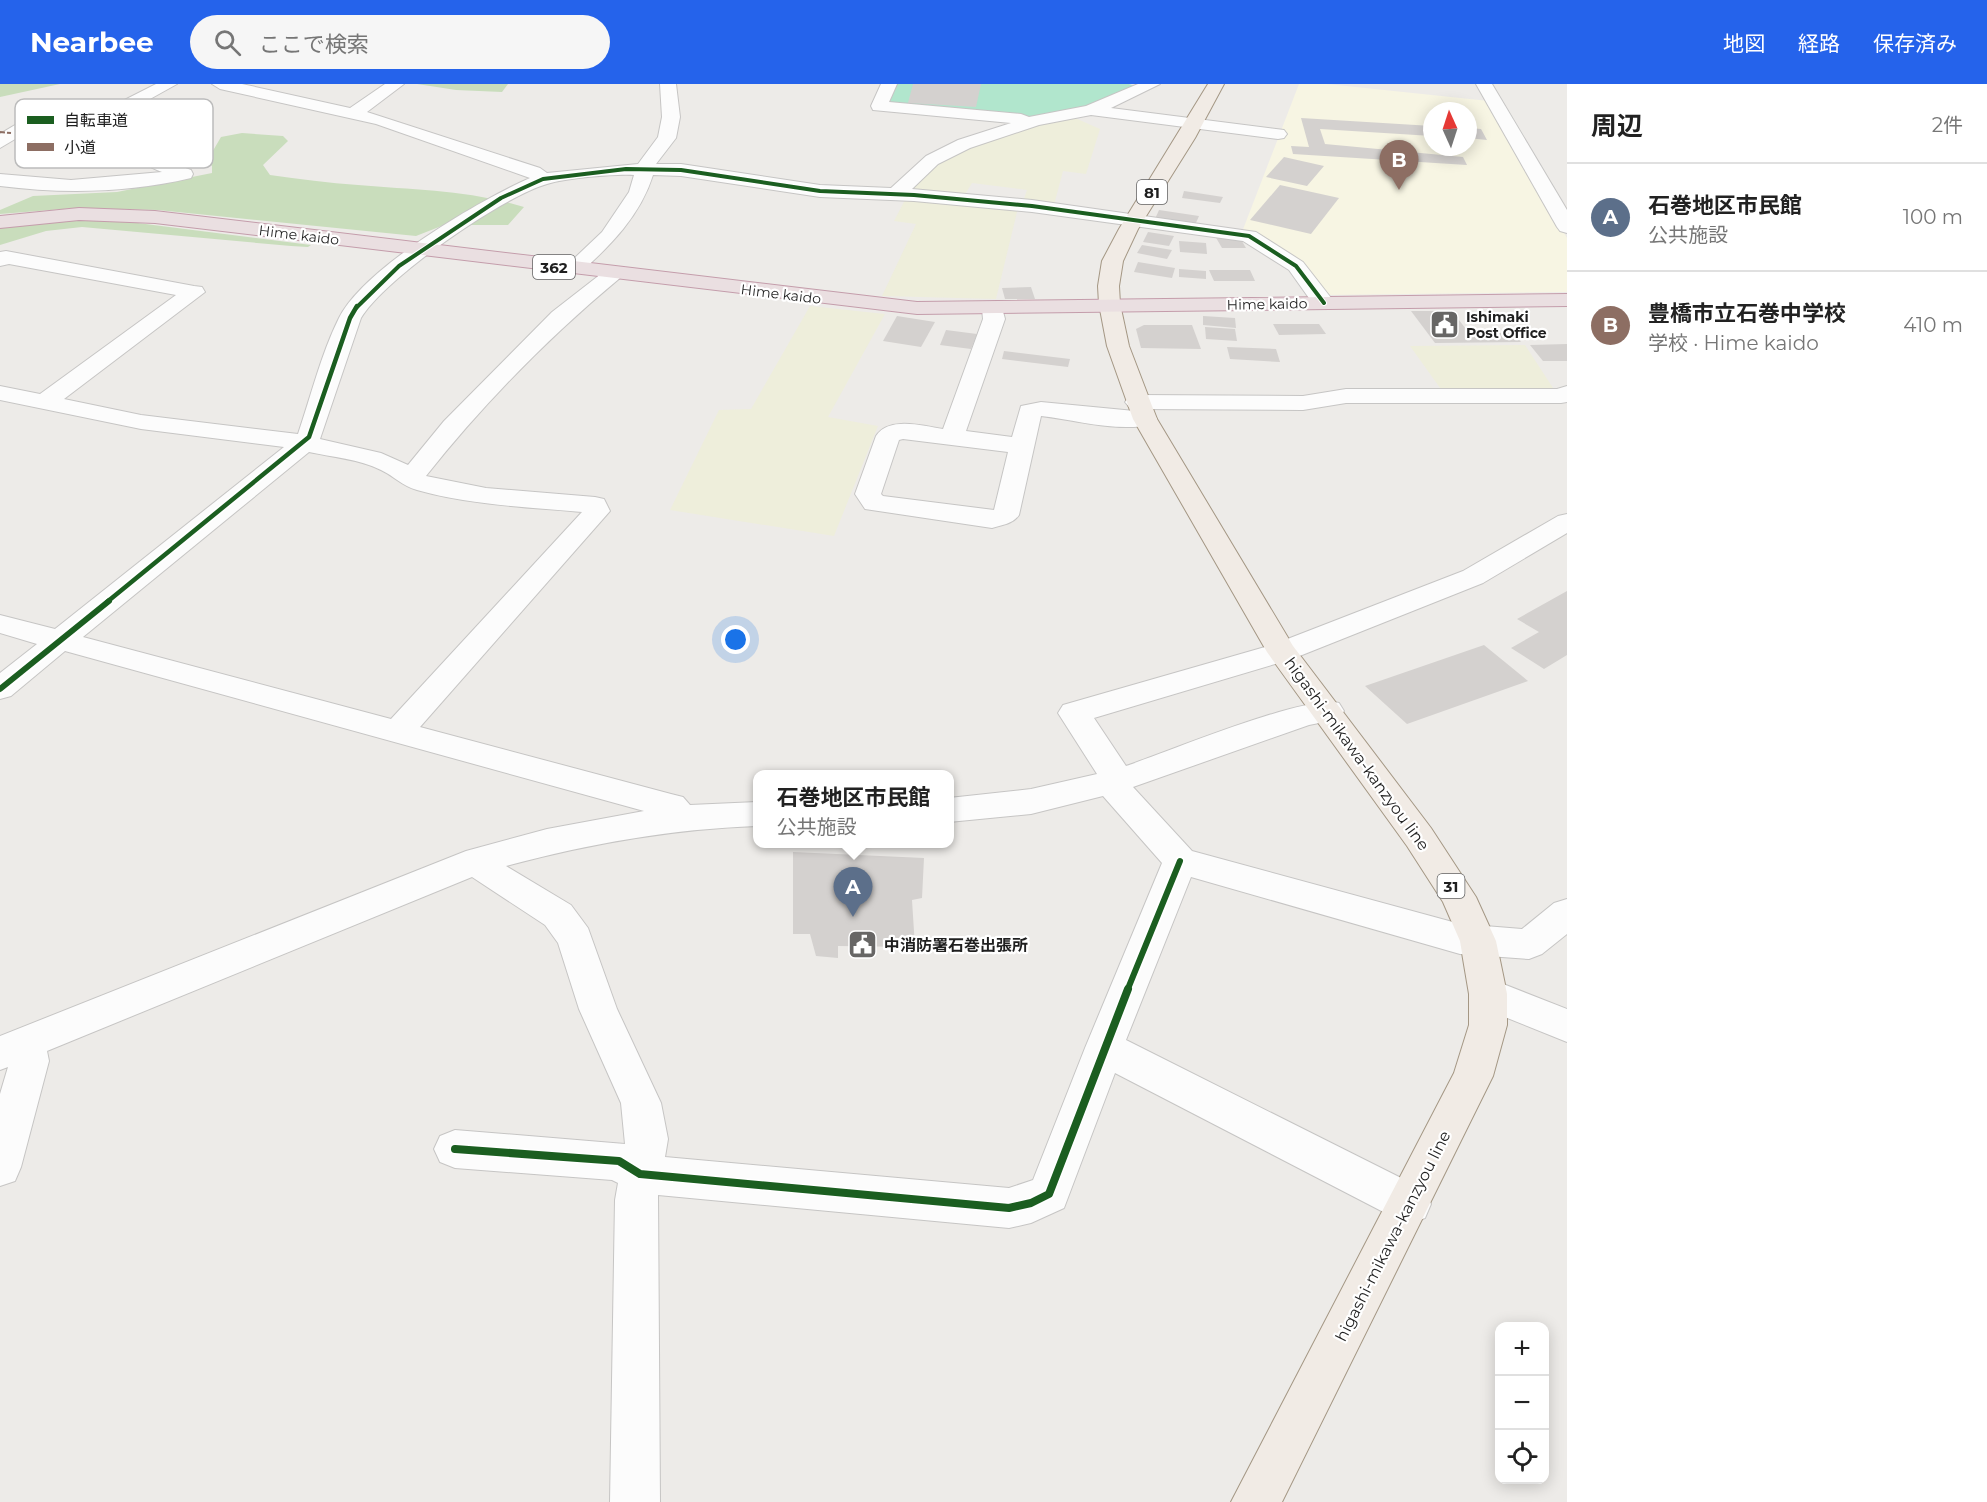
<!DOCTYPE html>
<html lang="ja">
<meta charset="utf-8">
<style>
body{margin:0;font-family:Montserrat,"Noto Sans JP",sans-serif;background:#f6f6f6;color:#222}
.controls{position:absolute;right:18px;bottom:18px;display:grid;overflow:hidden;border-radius:12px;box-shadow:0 3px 15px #0003}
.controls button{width:54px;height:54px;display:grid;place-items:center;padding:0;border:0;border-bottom:2px solid #e0e0e0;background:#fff;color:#222;font:30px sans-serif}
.compass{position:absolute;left:1423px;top:18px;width:54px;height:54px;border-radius:50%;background:#fff;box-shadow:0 3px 15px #0003;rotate:357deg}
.you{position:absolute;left:736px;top:556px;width:21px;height:21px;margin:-15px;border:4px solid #fff;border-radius:50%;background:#1a73e8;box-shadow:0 0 0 9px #1a73e833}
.badge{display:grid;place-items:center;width:39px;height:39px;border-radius:50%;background:#2563eb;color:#fff;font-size:20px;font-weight:700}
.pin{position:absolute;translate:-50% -50px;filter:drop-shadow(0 2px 3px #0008)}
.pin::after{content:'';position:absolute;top:32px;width:21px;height:18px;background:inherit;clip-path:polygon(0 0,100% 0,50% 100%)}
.popup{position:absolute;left:753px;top:686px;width:201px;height:78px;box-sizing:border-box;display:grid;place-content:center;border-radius:12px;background:#fff;filter:drop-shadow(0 2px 4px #0005);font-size:20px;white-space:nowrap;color:#767676}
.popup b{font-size:22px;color:#222}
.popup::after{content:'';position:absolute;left:50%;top:100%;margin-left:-12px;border:12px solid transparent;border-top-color:#fff}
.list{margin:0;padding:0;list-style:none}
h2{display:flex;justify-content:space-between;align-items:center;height:78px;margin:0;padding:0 24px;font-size:26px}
h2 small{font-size:20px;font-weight:400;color:#767676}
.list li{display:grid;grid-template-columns:39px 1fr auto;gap:18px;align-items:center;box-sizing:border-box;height:108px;padding:0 24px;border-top:2px solid #e0e0e0}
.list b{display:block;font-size:22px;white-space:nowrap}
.list p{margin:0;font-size:20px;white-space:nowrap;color:#767676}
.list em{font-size:20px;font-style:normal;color:#767676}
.icon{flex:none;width:33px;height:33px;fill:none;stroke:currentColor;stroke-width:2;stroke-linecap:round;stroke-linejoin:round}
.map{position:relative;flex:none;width:1567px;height:1418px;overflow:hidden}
header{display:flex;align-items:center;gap:36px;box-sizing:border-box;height:84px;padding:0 30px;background:#2563eb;color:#fff}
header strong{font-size:28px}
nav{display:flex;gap:33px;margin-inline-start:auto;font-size:21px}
.search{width:420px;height:54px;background:#f6f6f6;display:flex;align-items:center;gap:15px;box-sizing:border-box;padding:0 21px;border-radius:33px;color:#767676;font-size:22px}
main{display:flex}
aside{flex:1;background:#fff}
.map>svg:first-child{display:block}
</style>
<header>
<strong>Nearbee</strong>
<div class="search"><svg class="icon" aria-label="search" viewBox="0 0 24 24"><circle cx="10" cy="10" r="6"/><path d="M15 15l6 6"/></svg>ここで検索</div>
<nav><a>地図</a><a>経路</a><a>保存済み</a></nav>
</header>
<main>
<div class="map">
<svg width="1567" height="1418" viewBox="0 0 1567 1418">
<rect width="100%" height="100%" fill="#edebe8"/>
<path fill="#f7f5e3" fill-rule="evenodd" d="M1299,0H1327L1489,17L1567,154V208L1325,211L1242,148ZM1432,27H1468V63H1432Z"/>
<g fill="#eeeedb">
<path d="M1075,34L1100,45L1086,90L1063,87L1054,121L1023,118L1027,106L972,99L964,112L906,107L939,78L1007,48Z"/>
<path d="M906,114L1018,124L996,215L882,212L916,140L894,137Z"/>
<path d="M810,222L885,230L828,333L878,342L834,452L670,426L719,326L751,325Z"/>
<path d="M1525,261L1555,307L1443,308L1410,262Z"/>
</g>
<g fill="#c9ddbc">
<path d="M0,0H60L0,13Z"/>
<path d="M417,0H508L502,8L456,6Z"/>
<path d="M242,49L283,52L288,57L263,81L270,91C299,95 329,99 358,101C415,106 469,106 524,123L508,141H444L416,152L158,126L76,124L0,130V126L33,112L117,108L212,89V82L207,77L221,53Z"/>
<path d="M114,136L311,161L308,163L291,162L82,143L46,147L0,161V143L58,137Z"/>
</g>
<path fill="#b1e6cd" d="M895,0H1129L1140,4L1085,26L1036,35L884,20Z"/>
<g fill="#d4d1cf">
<path d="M913,0H981L976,23L908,19Z"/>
<path d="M1301,34L1432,42V52L1320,45L1325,60L1463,73L1467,81L1293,70L1291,62L1309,63Z"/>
<path d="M1468,40L1470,44L1481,45L1487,56L1468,54Z"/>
<path d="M1284,73L1324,82L1307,102L1266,93Z"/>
<path d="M1280,101L1339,114L1311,150L1250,136Z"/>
<path d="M1184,107L1223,113L1220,119L1182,114Z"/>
<path d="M1159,126L1199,132L1195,141L1155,135Z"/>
<path d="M1148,148L1174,152L1169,162L1143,158Z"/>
<path d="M1215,152H1239L1246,164H1222Z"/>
<path d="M1179,157L1206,159L1207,170L1180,168Z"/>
<path d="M1142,161L1172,166L1167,175L1137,169Z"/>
<path d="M1138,178L1175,184L1172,194L1134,188Z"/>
<path d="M1179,185L1206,187V195L1179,193Z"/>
<path d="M1209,186H1250L1255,197H1214Z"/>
<path d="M1031,203L1035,215H1005L1002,204Z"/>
<path d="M1411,227H1452L1469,249H1513L1521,258L1435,259Z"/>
<path d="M897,232L935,238L921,263L883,257Z"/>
<path d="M1203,232L1235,234L1236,244L1203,241Z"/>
<path d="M1273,240H1319L1326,250L1279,251Z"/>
<path d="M1144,241H1192L1201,265L1141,264L1136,245Z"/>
<path d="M1205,243L1235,245L1237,257L1206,255Z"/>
<path d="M946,246L977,250L971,265L940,261Z"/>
<path d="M1567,260V277H1543L1530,261Z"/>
<path d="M1227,263L1276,265L1280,278L1230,275Z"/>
<path d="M1004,267L1070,275L1068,283L1002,275Z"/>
<path d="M1567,507V571L1544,585L1511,564L1539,548L1517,535Z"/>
<path d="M1484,561L1528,597L1407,640L1365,602Z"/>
<path d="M793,768L924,774L922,814L912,816L915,863L838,862V874L816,872L810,850H793Z"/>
</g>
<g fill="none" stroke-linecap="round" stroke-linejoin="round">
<defs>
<g id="minor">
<path d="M156,0H177L107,39L126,44L130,51L143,54L153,49L189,46L192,50L189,54L158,59L150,68L156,73L191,86L193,90L191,94C128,109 63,110 0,102V90L71,96L162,88C150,83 139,79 130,68L134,63L116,58L108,49L54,42L32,45L0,64V50L20,38L40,33L87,35Z"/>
<path d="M212,0H242L350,24L385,0H404L367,28L540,84L547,89L638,80L658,53L662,33L660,0H676L680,33L676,54L656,80H681L820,101L891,104L926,72L958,56L1011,39L873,26L871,22L881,0H897L889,18L1021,30L1029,33L1086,22L1138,0H1160L1111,24L1284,46L1287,50L1284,54L1278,55L1091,31L1039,41L970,64L938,80L912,105L1032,116L1256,148L1303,178L1335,219L1332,224H1316L1289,186L1243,157L1032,128L914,117L820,113L681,92L653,91C640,132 611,161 580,189H566L563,185L602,148L629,108L634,91C613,90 567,94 547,100C502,113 385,194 361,234L320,355L381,369L408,381L444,337L552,228L606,186H620L623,190L620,194C549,253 484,319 426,392L486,404L595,413L604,415L610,427L420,643L671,710L683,713L690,721L757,718V742C672,745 588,760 506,782L571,821L588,844L617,925L661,1019L668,1055L665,1073L1009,1104L1033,1096L1085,964L1162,779L1103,712L1031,730L949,738V714L1031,705L1097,690L1058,629L1063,621L1272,561L1463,487L1558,432L1567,430V449L1483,499L1292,575L1094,634L1126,682C1168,668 1306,610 1339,619L1344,627L1339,635L1309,641L1133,703L1192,767L1460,840L1522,845L1554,819L1567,815V850L1542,870L1529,875L1460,870L1191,793L1126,956L1425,1106L1431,1120L1425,1134L1410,1140L1395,1134L1115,989L1064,1124L1031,1139L1009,1144L658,1111L660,1418H610L615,1116L618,1099L612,1096L455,1084L440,1078L434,1065L440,1052L455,1046L625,1060L621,1019L579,925L558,859L545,841L472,793L47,967L49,977L21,1083L15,1097L0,1102V1010L8,983L0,986V952L466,767L547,745L644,727L65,567L11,612L0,615V589L37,560L0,549V531L55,545L284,363L141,345L0,316V302L40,310L176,211L9,180L0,182V168L6,167L194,202L202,203L205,208L64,315L141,331L298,350C311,312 321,270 339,234C364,184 478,117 530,94L376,40L220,5ZM309,368C332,373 359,375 381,386C394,392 402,402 417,406C470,421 527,423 582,428L391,635L83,553Z"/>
<path d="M1476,0H1492L1567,126V149L1560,147L1557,143Z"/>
<path d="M993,219L1001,220L1005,235L966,347L1012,353L1021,322L1041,318L1145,328L1154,330L1157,335L1154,340C1119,349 1076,336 1041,332L1019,431C1013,440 1002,441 992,444L865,425L855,410L876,352C889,332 923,342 943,345L983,235L982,225L985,220ZM903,355L1008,368L994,426L883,412L881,410L899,356Z"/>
<path d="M1567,302V318L1561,319H1346L1303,326L1137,325L1129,323L1125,318L1129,313L1137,311L1303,312L1346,305H1557Z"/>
<path d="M1488,894L1567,925V958L1475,921L1469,910L1475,899Z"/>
</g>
<path id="major" d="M1208,0H1224L1195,54L1138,145L1123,177L1119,202L1120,220L1129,262L1157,335L1293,562L1431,744L1476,813L1496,857L1507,910V941L1493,992L1282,1418H1231L1454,989L1469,941V910L1460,857L1443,818L1407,762L1267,568L1133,335L1107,262L1099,220L1098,202L1102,177L1119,145Z"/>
<path id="highway" d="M79,124L155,127L917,218L1567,210V222L917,230L155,139L79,136L0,144V132Z"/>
</defs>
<use href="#minor" stroke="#c6c5c4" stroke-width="2"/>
<use href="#major" stroke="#a49784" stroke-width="2"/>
<use href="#highway" stroke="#c49dab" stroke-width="2"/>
<use href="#minor" fill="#fcfcfc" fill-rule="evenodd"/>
<use href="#major" fill="#f1ebe5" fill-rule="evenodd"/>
<use href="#highway" fill="#eadfe1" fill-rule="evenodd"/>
<path stroke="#8d6e63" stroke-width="2" stroke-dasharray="5 2" stroke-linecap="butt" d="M0,48L11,49"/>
<defs>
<path id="cycleway-far3" d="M356,224L399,182L501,114L543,95L626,85L681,86L820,107L914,111L1032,122L1249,152L1296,182L1324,219"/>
<path id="cycleway-far2" d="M107,518L309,353L350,234L357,222"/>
<g id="cycleway-far1">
<path d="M0,605L109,517"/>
<path d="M1127,907L1180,777"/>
</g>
<path id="cycleway" d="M455,1065L619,1077L640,1090L1009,1124L1031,1119L1049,1110L1128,905"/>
</defs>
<use href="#cycleway-far3" stroke="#fff" stroke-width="6"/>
<use href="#cycleway-far2" stroke="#fff" stroke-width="8"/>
<use href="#cycleway-far1" stroke="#fff" stroke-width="10"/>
<use href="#cycleway" stroke="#fff" stroke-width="11"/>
<use href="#cycleway-far3" stroke="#1b5e20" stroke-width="4"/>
<use href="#cycleway-far2" stroke="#1b5e20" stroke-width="4.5"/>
<use href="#cycleway-far1" stroke="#1b5e20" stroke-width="6"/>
<use href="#cycleway" stroke="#1b5e20" stroke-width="8"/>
</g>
<defs>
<symbol id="civic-square" viewBox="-11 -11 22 22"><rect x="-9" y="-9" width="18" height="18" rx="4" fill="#676665" stroke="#fff"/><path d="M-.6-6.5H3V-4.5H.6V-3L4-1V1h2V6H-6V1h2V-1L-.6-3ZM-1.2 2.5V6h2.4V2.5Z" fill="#fff"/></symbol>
</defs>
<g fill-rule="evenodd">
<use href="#civic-square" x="1428" y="224" width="33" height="33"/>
<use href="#civic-square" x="846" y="844" width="33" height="33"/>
</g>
<g text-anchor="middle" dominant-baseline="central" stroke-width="4.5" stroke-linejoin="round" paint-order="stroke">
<g font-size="14" fill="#1f1f1f" stroke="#fff">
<text transform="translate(299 151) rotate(7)">Hime kaido</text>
<text transform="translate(781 210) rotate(7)">Hime kaido</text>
<text transform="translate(1267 220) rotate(-1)">Hime kaido</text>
</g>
<g font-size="14" font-weight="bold" fill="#1f1f1f" stroke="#fff" text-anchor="start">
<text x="1466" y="233">Ishimaki<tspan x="1466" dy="16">Post Office</tspan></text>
</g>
<g fill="#fff" stroke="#626262" stroke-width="1.5">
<rect x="1137" y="96" width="30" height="24" rx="4.5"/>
<rect x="533" y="171" width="42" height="24" rx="4.5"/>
<rect x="1437.5" y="790" width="27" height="24" rx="4.5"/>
</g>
<g font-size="15" font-weight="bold" fill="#1f1f1f">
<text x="1152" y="108">81</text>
<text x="554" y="183">362</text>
<text x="1451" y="802">31</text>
</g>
<g font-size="16" fill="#1f1f1f" stroke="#fff">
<text transform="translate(1357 670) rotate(54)">higashi-mikawa-kanzyou line</text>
<text transform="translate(1393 1152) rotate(-63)">higashi-mikawa-kanzyou line</text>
</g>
<g font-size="16" font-weight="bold" fill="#1f1f1f" stroke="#fff" text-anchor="start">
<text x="884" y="861">中消防署石巻出張所</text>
</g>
</g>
<rect x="15" y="15" width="198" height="69" rx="9" fill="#fff" stroke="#bcbcbc" stroke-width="1.5"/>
<rect x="27" y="32" width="27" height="8" fill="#1b5e20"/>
<rect x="27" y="59" width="27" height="8" fill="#8d6e63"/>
<g font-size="16" fill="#1f1f1f">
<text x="64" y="42">自転車道</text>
<text x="64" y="69">小道</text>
</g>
</svg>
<div class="controls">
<button>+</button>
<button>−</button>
<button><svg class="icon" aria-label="locate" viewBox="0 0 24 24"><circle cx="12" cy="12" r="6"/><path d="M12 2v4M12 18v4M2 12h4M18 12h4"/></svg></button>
</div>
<svg class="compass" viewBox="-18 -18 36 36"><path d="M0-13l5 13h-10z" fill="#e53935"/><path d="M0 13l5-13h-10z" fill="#767676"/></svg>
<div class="you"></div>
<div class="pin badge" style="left:853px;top:833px;background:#5c6f8a">A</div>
<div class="popup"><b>石巻地区市民館</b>公共施設</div>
<div class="pin badge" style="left:1399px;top:106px;background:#8d6e63">B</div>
</div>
<aside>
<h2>周辺<small>2件</small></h2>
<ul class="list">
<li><span class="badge" style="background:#5c6f8a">A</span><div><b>石巻地区市民館</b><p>公共施設</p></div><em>100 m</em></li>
<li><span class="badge" style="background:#8d6e63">B</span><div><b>豊橋市立石巻中学校</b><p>学校 · Hime kaido</p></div><em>410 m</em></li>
</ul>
</aside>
</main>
